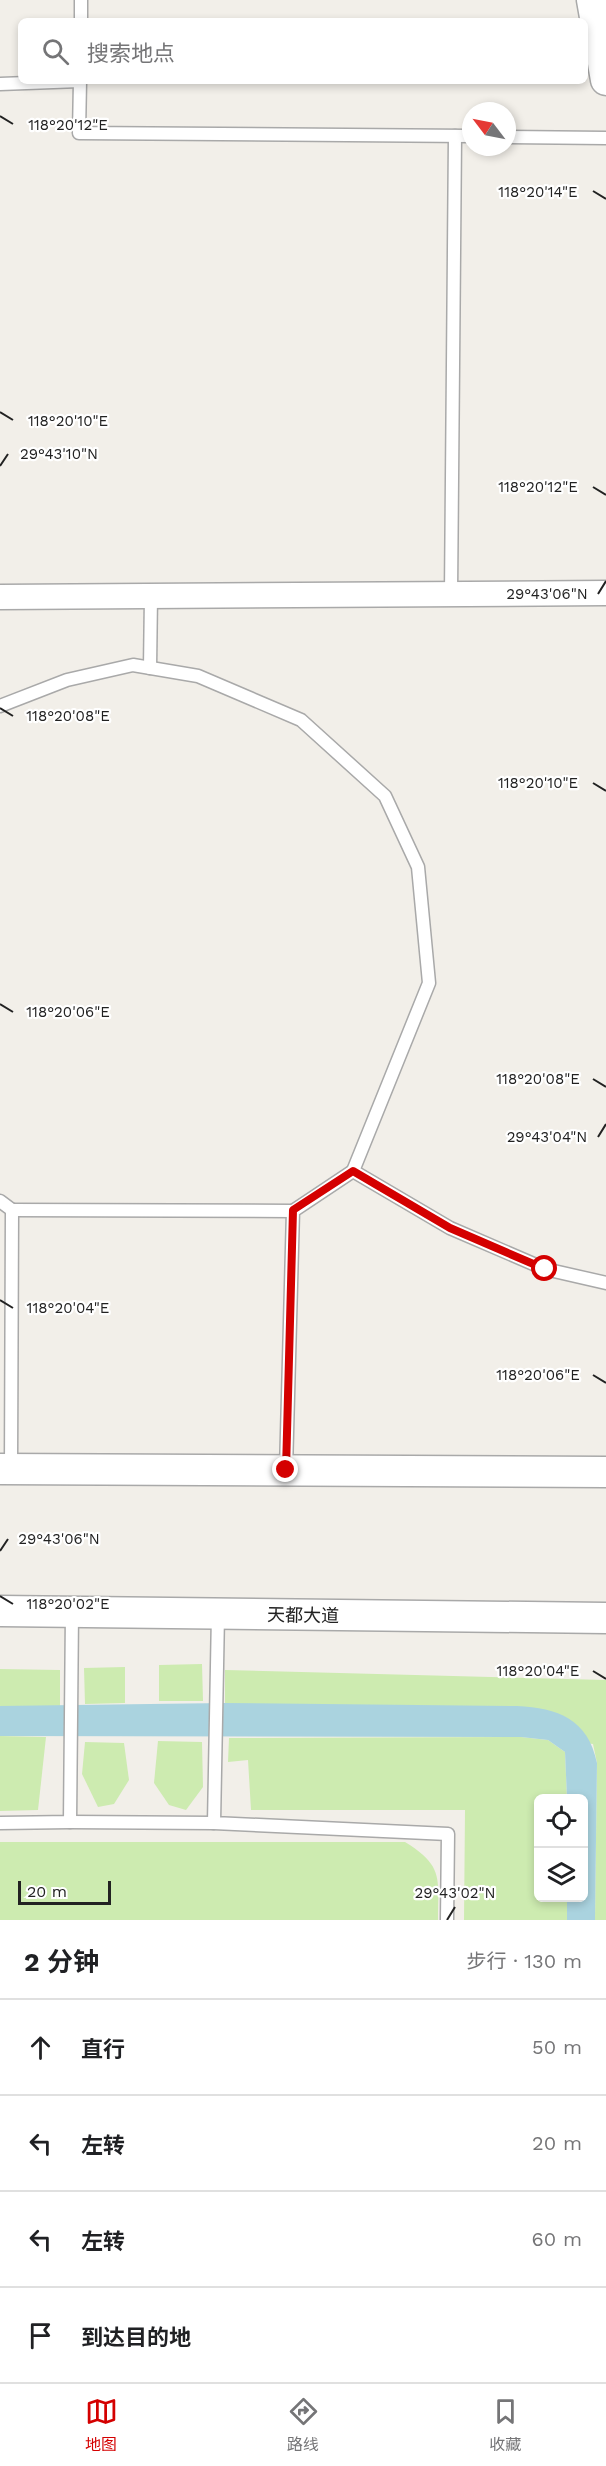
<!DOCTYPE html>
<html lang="zh">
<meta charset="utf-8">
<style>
body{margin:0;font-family:"Work Sans","Noto Sans SC",sans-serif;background:#f2f2f2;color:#202124}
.controls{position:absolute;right:18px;bottom:18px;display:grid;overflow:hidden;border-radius:9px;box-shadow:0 3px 9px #0003}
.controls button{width:54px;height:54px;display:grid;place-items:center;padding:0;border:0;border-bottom:2px solid #e0e0e0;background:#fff;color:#202124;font:30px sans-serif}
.compass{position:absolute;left:462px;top:102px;width:54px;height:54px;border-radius:50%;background:#fff;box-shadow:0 3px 9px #0003;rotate:302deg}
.scale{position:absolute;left:18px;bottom:15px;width:93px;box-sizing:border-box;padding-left:6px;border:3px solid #222;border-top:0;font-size:16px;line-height:21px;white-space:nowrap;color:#222;-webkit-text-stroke:4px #fff;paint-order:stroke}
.stop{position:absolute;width:18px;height:18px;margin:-14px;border:4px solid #d40000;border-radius:50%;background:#fff}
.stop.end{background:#d40000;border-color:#fff;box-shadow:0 2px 6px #0008}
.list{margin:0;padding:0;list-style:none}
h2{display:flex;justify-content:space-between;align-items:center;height:78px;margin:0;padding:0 24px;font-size:26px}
h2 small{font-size:20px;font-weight:400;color:#757577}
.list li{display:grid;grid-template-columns:39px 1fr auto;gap:18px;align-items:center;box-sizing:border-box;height:96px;padding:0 24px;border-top:2px solid #e0e0e0}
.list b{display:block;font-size:22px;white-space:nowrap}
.list em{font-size:20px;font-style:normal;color:#757577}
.icon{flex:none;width:33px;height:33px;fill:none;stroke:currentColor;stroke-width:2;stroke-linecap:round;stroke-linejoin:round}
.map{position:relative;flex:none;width:606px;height:1920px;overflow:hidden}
.search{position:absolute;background:#fff;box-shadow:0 3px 9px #0003;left:18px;right:18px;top:18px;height:66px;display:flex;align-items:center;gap:15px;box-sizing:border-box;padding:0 21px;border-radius:9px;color:#757577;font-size:22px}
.sheet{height:462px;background:#fff}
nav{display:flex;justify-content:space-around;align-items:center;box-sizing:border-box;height:84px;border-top:2px solid #e0e0e0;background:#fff;font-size:16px;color:#757577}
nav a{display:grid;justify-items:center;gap:3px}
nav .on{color:#d40000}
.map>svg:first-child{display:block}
</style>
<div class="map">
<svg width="606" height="1920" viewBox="0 0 606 1920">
<rect width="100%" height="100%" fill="#f2efe9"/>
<g fill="#cdebb0">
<path d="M202,1664L203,1701H159V1665Z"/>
<path d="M125,1667V1703L85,1704L84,1668Z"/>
<path d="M0,1669L60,1670V1707L0,1706Z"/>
<path d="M225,1670L606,1680V1920H595L597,1763L593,1744L225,1703Z"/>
<path d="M0,1736L46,1737L38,1810L0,1811Z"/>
<path d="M521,1737L548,1740L565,1752L567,1798H538V1898H567V1920H464L465,1810H251L248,1760L228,1762L229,1738Z"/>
<path d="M158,1741L202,1742L203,1787L186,1810L169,1805L154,1783Z"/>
<path d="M85,1742L124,1743L129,1780L114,1804L98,1807L82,1774Z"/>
<path d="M0,1842H405C444,1866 438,1878 438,1920H0Z"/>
</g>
<path fill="#aad3df" d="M225,1703L517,1706C558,1708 588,1719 597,1763L595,1920H567V1898H584V1798H567L565,1752L548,1740L521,1737L0,1736V1706Z"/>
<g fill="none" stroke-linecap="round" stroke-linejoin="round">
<defs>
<g id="service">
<path d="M81,21V0"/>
<path d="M80,81L79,133L471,136"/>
<path d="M0,84L80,81"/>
<path d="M507,137L606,138"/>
<path d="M451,594L455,136"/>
<path d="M150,668L151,596"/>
<path d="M0,706L67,680L133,665L198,676L301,720L385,796L418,867L429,983L353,1171L450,1228L545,1269L606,1283"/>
<path d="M0,1201L12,1210L11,1469"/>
<path d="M12,1210L293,1211"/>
<path d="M286,1470L293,1211L353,1171"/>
<path d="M218,1614L214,1823L448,1834L447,1920"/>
<path d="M70,1822L214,1823"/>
<path d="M0,1823L70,1822L72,1612"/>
</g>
<path id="minor" d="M0,597L606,593"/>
<g id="tertiary">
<path d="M592,0L606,80"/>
<path d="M0,1469L606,1472"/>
<path d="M0,1611L606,1618"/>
</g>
</defs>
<use href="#service" stroke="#a9a9a9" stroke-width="15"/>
<use href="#minor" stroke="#a9a9a9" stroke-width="27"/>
<use href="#tertiary" stroke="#a9a9a9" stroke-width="33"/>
<use href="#service" stroke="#fff" stroke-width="12"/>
<use href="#minor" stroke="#fff" stroke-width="24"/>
<use href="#tertiary" stroke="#fff" stroke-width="30"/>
</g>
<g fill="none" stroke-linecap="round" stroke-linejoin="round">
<path stroke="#d40000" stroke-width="8" d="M286,1470L293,1210L353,1171L450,1228L545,1269"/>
</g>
<path fill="none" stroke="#222" stroke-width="2" d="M0,116L13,124M593,191L606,199M0,412L13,420M0,466L8,454M593,487L606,495M598,594L606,581M0,708L13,716M593,783L606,791M0,1004L13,1012M593,1079L606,1087M598,1137L606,1124M0,1300L13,1308M593,1375L606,1383M0,1551L8,1539M0,1596L13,1604M593,1671L606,1679M447,1920L455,1907"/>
<g text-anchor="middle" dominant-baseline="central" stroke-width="4.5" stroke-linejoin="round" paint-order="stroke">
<g font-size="18" fill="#222" stroke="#fff">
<text transform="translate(303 1615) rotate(1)">天都大道</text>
</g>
</g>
<g font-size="15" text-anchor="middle" fill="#222" stroke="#fff" stroke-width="4.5" stroke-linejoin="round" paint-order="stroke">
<text x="68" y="130">118°20'12"E</text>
<text x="538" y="197">118°20'14"E</text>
<text x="68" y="426">118°20'10"E</text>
<text x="59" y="459">29°43'10"N</text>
<text x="538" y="492">118°20'12"E</text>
<text x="547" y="599">29°43'06"N</text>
<text x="68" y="721">118°20'08"E</text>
<text x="538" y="788">118°20'10"E</text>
<text x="68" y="1017">118°20'06"E</text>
<text x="538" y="1084">118°20'08"E</text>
<text x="547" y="1142">29°43'04"N</text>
<text x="68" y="1313">118°20'04"E</text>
<text x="538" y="1380">118°20'06"E</text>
<text x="59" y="1544">29°43'06"N</text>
<text x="68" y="1609">118°20'02"E</text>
<text x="538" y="1676">118°20'04"E</text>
<text x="455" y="1898">29°43'02"N</text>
</g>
</svg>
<div class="controls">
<button><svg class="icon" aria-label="locate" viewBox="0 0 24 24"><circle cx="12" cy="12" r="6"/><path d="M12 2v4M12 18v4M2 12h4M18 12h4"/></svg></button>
<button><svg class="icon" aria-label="layers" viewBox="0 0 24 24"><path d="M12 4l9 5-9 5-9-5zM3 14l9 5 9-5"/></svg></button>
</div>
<svg class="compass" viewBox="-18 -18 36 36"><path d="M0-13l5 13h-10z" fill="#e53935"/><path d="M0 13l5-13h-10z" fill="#757577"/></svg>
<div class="scale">20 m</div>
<div class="stop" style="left:545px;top:1269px"></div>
<div class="stop end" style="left:286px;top:1470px"></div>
<div class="search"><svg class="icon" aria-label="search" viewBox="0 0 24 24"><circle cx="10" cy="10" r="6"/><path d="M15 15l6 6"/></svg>搜索地点</div>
</div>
<section class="sheet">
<h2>2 分钟<small>步行 · 130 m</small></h2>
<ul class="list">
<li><svg class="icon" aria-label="ahead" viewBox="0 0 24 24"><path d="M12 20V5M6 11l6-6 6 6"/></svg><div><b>直行</b></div><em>50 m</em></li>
<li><svg class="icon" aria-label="left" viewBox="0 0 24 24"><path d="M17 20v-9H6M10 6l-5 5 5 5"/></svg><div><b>左转</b></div><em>20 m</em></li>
<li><svg class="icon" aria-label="left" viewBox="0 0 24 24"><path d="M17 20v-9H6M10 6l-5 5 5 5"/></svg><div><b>左转</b></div><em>60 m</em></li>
<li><svg class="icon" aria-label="arrive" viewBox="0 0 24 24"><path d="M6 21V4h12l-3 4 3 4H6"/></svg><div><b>到达目的地</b></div></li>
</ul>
</section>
<nav>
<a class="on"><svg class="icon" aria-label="map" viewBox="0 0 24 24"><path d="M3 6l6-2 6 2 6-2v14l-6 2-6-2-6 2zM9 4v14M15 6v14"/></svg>地图</a>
<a><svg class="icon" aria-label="directions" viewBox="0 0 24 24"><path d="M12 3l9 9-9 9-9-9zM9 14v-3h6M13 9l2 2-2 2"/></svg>路线</a>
<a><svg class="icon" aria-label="saved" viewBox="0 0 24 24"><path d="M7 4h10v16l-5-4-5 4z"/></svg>收藏</a>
</nav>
